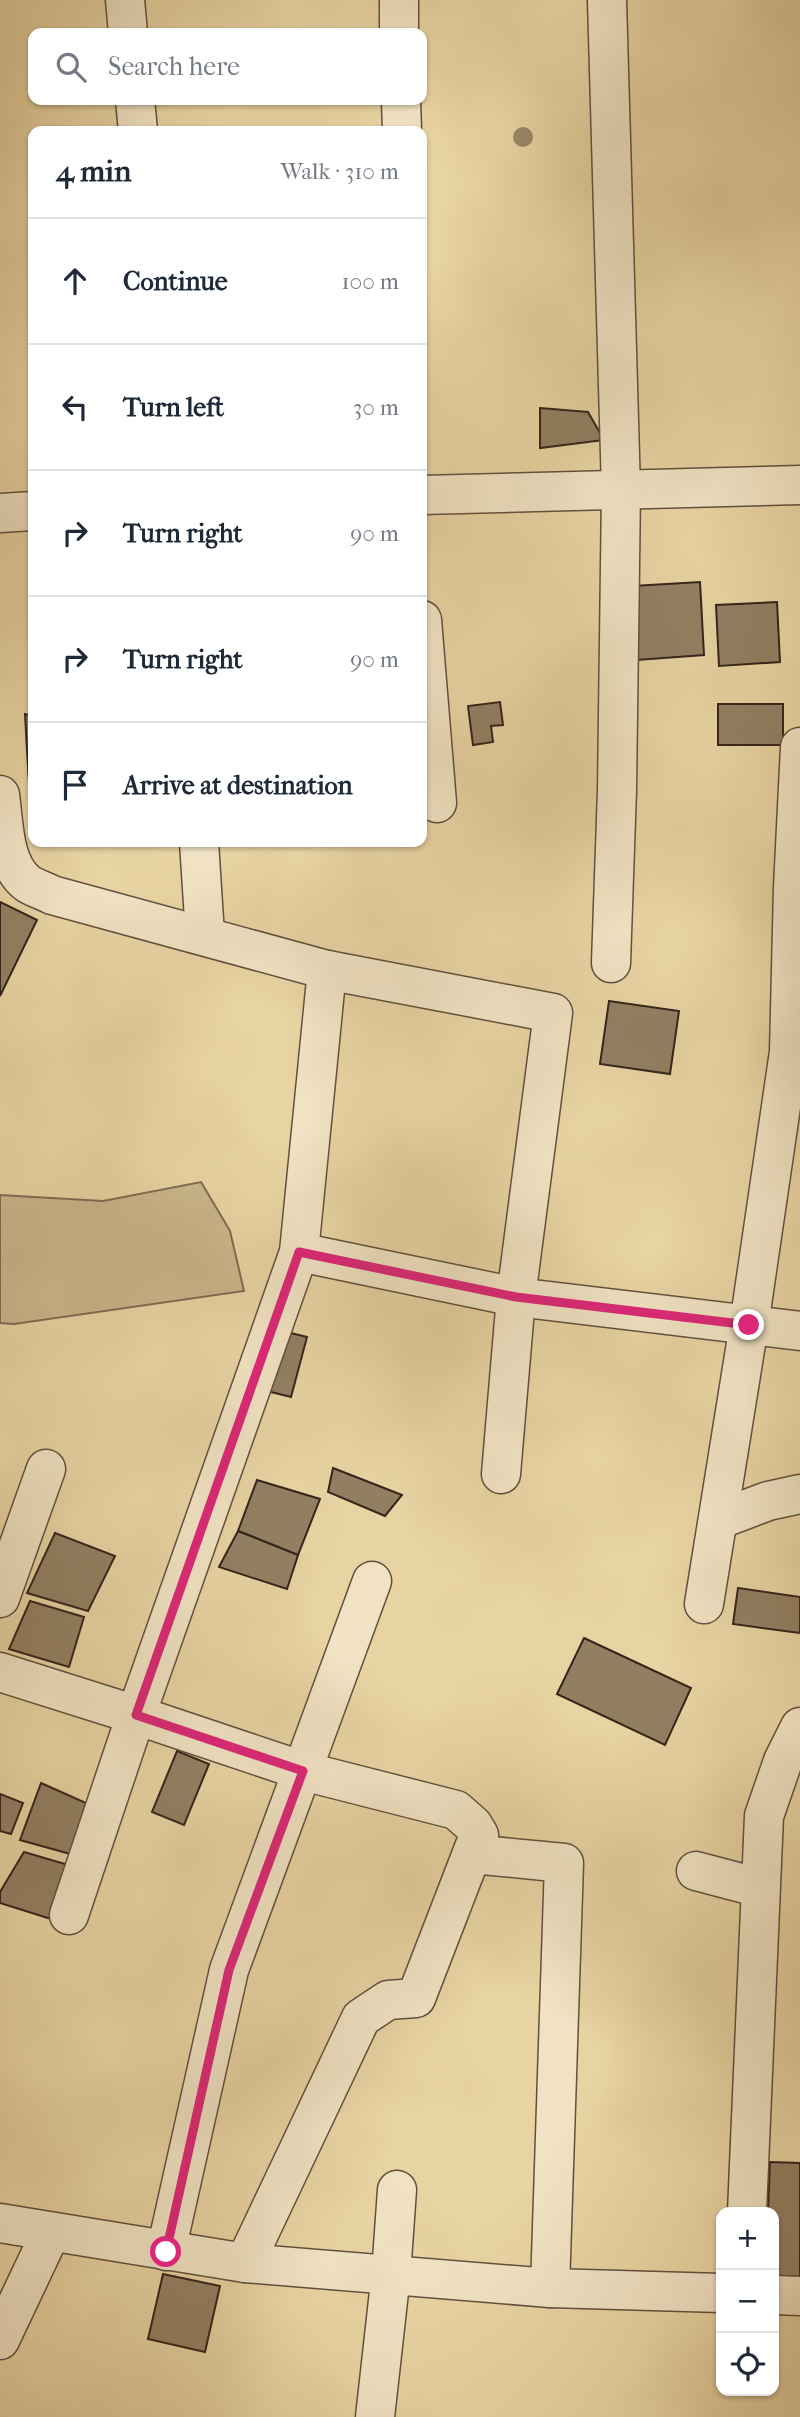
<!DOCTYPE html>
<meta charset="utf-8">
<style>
body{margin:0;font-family:"IM FELL French Canon",serif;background:#f6f6f7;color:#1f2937}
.controls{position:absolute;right:21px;bottom:21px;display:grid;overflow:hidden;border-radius:14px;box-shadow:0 2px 5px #0004}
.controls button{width:63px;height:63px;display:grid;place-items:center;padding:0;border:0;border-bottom:2px solid #e0e1e3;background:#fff;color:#1f2937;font:35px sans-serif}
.stop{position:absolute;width:21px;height:21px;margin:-16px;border:5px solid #db2777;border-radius:50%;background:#fff}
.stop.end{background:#db2777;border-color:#fff;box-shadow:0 2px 7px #0008}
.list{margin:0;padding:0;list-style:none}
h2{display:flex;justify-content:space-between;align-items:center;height:91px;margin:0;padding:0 28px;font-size:30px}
h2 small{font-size:23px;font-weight:400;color:#747a83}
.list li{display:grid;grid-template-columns:46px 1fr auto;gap:21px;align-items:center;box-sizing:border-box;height:126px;padding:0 28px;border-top:2px solid #e0e1e3}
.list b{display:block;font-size:26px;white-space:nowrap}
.list em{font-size:23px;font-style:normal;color:#747a83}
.icon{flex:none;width:38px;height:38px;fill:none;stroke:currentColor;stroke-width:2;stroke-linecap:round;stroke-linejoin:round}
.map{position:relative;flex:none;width:800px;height:2417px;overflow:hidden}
.search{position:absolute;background:#fff;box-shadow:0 2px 5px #0004;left:28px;top:28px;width:399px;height:77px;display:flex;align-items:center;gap:18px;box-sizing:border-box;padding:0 24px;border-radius:14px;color:#747a83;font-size:26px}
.panel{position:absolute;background:#fff;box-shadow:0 2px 5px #0004;left:28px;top:126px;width:399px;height:721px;border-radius:14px}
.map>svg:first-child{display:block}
</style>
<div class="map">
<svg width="800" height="2417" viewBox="0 0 800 2417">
<rect width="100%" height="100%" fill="#e8d3a2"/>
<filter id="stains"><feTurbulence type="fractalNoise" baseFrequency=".00286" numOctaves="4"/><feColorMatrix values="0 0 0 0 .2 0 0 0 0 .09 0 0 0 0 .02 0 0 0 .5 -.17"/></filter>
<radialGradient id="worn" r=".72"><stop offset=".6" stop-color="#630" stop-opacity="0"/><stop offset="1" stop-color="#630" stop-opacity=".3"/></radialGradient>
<path fill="#cab58b" stroke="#806c54" stroke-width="2" d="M201,1182L230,1231L244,1291L14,1324L0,1323V1195L103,1201Z"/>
<g fill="#927f62" stroke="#35241c" stroke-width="2">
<path d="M540,408L588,412L604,440L540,448Z"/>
<path d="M700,582L704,655L637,660L633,586Z"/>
<path d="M777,602L780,662L719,666L716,605Z"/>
<path d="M500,702L503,725L491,726L493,742L473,745L468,706Z"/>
<rect x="718" y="704" width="65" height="41"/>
<path d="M25,714L33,716V801L30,802Z"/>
<path d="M0,902L37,920L0,996Z"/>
<path d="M609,1001L679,1011L670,1074L600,1064Z"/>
<path d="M275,1329L307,1337L291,1397L259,1389Z"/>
<path d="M333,1468L402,1495L385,1516L328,1492Z"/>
<path d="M257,1480L320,1499L298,1555L238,1531Z"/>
<path d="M238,1531L298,1555L287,1589L219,1567Z"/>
<path d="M55,1533L115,1556L88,1611L27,1593Z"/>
<path d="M738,1588L800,1597V1633L733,1624Z"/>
<path d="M30,1601L84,1617L69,1667L9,1649Z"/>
<path d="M584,1638L691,1688L665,1745L557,1694Z"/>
<path d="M177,1751L209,1764L184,1825L152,1812Z"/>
<path d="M41,1783L95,1807L81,1857L20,1840Z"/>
<path d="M0,1794L23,1803L11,1834L0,1831Z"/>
<path d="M24,1852L75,1867L51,1919L0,1903V1892Z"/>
<path d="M770,2162L800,2163V2278L774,2277V2212H768Z"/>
<path d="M163,2274L220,2286L205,2352L148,2339Z"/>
</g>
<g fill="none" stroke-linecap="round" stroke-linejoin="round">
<defs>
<g id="minor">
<path d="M125,0L128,33"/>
<path d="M399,0V33"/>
<path d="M607,0L621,490L617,790L611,963"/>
<path d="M135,100L138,131"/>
<path d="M401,100L402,131"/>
<path d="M422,495L800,485"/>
<path d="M0,513L33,511"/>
<path d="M422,620L437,803"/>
<path d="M0,795C4,823 3,864 27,883C34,888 45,891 52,895L327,970L553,1013L516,1297L501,1474"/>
<path d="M199,842L205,935"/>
<path d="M299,1252L516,1297L800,1331"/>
<path d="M718,1520L768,1501L800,1494"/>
<path d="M0,1598L46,1469"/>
<path d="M704,1604L749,1325L789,1052L793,887L800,747"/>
<path d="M0,1672L136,1715L299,1252L327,970"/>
<path d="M472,1854L564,1863L550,2288"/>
<path d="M696,1871L760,1888"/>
<path d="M69,1915L136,1715L303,1771L456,1810L473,1825L479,1835L416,1998L388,2000L361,2018L245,2263"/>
<path d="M747,2212L764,1816L783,1761L800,1727"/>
<path d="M0,2223L245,2263L550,2288L721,2293"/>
<path d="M166,2251L229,1970L372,1581"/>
<path d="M774,2295L800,2296"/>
<path d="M0,2340L51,2232"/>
<path d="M375,2417L391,2274L397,2190"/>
</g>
</defs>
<use href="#minor" stroke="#62503e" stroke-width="41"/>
<use href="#minor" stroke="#f0e2c3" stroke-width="38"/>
</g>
<circle fill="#9a8768" cx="523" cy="137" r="10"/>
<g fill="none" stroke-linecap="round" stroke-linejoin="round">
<path stroke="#db2777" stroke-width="9" d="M166,2252L229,1970L303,1771L136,1715L299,1252L516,1297L749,1325"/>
</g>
<rect width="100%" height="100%" filter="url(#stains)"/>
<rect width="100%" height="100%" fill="url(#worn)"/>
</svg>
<div class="controls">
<button>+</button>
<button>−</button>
<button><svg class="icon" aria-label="locate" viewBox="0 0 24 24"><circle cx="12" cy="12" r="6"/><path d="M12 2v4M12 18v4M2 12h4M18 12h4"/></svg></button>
</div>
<div class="stop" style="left:166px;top:2252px"></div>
<div class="stop end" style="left:749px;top:1325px"></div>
<div class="search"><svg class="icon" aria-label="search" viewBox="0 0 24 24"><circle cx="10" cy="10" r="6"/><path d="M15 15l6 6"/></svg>Search here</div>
<section class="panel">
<h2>4 min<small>Walk · 310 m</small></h2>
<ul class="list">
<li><svg class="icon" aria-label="ahead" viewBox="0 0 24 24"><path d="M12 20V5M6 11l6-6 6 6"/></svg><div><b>Continue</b></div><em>100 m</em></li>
<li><svg class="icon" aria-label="left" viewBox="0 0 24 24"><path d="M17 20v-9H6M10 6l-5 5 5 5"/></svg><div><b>Turn left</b></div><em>30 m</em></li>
<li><svg class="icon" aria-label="right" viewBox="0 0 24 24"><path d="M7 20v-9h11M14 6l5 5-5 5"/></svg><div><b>Turn right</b></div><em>90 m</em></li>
<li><svg class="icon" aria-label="right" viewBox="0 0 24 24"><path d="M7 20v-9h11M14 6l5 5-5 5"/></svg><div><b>Turn right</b></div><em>90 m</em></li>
<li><svg class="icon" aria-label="arrive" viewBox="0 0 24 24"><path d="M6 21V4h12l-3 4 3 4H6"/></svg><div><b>Arrive at destination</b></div></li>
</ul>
</section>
</div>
